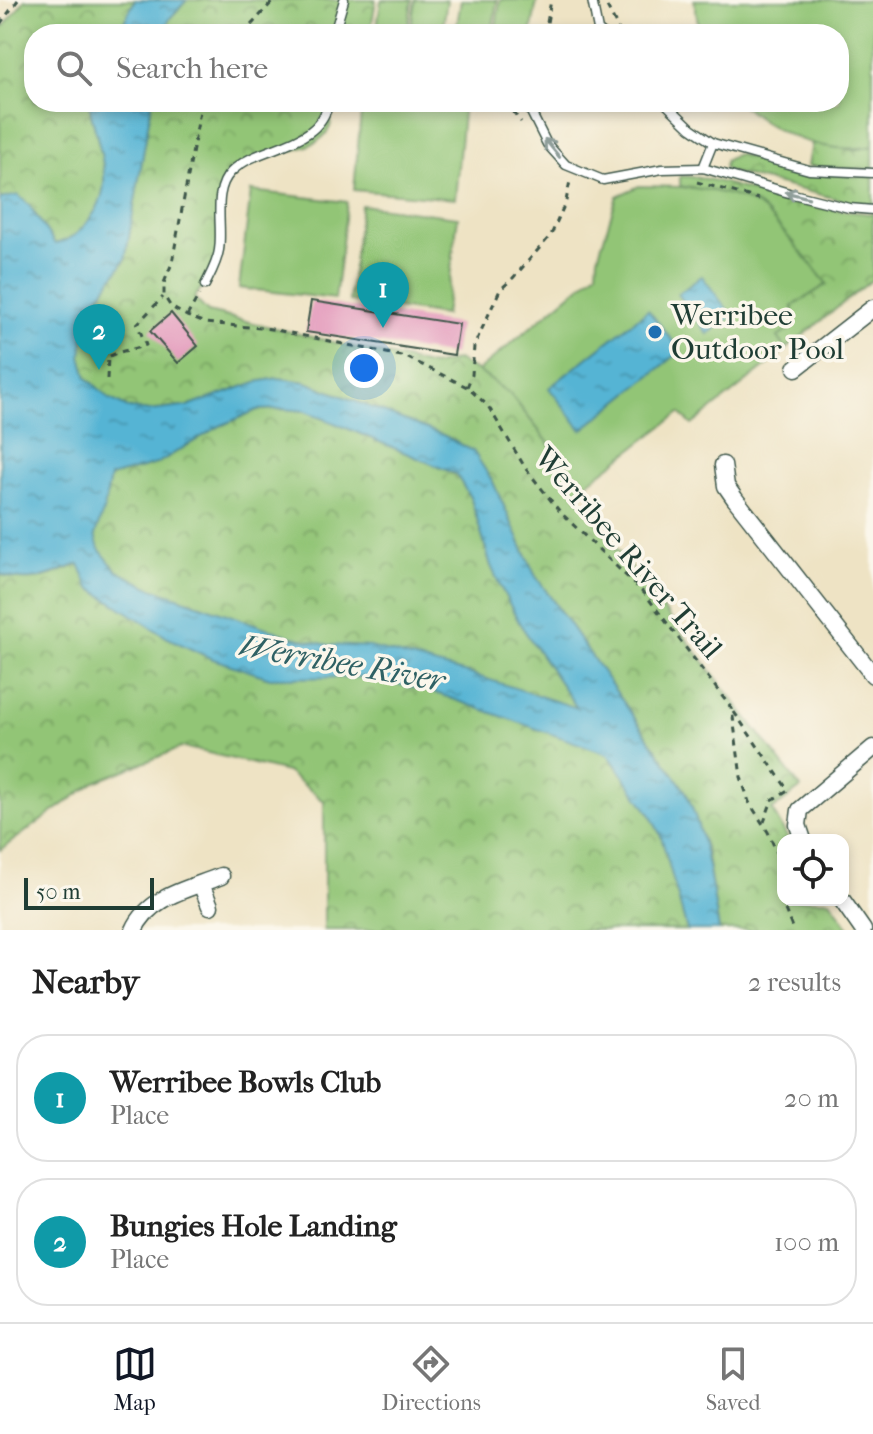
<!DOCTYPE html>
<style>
body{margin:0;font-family:"IM FELL French Canon",serif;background:#f6f6f6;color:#222}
.controls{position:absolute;right:24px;bottom:24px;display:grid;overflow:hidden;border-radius:16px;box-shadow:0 4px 12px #0003}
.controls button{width:72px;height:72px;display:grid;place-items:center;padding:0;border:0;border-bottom:2px solid #e0e0e0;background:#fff;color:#222;font:40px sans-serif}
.scale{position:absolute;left:24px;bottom:20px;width:130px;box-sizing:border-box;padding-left:8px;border:4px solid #1f3d34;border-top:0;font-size:22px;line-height:28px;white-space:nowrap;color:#1f3d34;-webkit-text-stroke:6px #fbf7ec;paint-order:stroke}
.you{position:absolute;left:364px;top:368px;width:28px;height:28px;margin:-20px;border:6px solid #fff;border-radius:50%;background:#1a73e8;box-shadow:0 0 0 12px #1a73e833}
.badge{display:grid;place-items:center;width:52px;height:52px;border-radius:50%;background:#111827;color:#fff;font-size:26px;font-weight:700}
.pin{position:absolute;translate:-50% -66px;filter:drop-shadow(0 2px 4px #0008)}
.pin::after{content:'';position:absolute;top:42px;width:28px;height:24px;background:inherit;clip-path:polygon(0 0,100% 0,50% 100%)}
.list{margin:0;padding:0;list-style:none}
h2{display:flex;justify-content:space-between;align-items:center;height:104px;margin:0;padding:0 32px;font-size:34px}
h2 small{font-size:26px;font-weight:400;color:#767676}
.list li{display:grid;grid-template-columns:52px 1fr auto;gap:24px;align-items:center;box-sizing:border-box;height:128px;margin:0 16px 16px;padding:0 16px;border:2px solid #e0e0e0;border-radius:32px}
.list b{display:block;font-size:30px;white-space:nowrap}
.list p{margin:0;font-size:26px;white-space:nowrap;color:#767676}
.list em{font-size:26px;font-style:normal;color:#767676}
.icon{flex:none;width:44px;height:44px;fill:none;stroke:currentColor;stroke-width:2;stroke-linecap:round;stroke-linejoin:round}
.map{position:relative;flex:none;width:873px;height:930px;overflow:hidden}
.search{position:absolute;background:#fff;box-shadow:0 4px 12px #0003;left:24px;right:24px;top:24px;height:88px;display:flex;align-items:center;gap:20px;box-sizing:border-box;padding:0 28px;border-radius:32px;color:#767676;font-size:30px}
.sheet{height:392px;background:#fff}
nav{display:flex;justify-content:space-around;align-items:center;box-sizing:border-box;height:112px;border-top:2px solid #e0e0e0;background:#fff;font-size:22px;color:#767676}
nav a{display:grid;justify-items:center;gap:4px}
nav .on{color:#111827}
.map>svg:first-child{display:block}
</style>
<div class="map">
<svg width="873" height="930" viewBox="0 0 873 930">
<defs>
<pattern id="park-crowns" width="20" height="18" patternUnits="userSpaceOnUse" patternTransform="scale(2)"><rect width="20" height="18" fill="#92c576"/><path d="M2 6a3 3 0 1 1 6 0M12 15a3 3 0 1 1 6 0" fill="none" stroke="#77a162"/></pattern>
<pattern id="water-ripples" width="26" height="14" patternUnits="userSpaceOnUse" patternTransform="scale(2)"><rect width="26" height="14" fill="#55b4d4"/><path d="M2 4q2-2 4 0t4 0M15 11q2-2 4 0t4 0" fill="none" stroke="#4694ad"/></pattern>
</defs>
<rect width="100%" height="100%" fill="#fbf7ec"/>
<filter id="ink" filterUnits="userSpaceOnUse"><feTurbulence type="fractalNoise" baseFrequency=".0125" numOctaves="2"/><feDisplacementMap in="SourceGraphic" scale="16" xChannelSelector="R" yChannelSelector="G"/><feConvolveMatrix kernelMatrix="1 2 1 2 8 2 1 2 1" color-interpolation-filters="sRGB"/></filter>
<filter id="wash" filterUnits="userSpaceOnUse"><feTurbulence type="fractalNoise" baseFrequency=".006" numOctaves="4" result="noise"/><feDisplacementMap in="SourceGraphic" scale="32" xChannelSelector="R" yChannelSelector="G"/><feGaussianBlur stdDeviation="1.8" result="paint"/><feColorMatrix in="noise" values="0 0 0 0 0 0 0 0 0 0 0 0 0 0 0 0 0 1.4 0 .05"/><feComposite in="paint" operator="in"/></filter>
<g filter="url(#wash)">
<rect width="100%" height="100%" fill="#eee3c4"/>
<g fill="url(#park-crowns)" stroke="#588155" stroke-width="2">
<path d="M25,0H135L118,34H34V102H89C95,143 120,183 89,220C78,234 72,239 55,244L29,205L18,196L0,199V31Z"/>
<path d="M187,0H376L370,34H163L170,18Z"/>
<path d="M152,102H330C330,109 332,120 330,127C318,158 255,148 232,172C214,191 222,226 219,249C216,267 205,284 194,298L208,312L432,366L457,360L478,371L510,394L583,486L574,493L801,788L772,810L789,840H783V900H830L850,930H719L706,850L686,792L535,575L493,482L473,451L445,436L306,382L278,378L256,382L190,406L149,411L128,408L110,399L87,378L81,356L88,312L125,260Z"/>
<path d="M812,143L855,150L873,146V170L808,166Z"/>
<path d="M737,154C783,169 825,176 873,177V205L857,204L727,171L724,167L725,161Z"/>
<path d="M680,176C717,177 749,192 785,201C813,209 844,210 873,214V279L786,349L777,338L792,306L827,284L725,194L680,186Z"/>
<path d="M283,409L306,411L456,474L471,499L491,566L520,624L650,814L661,835L687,930H324V801L287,772L183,747L95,782L0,850V574C30,586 50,576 79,564L104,509L110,477L156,464L220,426L257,410Z"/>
</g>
<g fill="#92c576" stroke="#588155" stroke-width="2">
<path d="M381,0H412L407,34H376Z"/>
<path d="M415,0H447L442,34H410Z"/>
<path d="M461,0H497L492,34L456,31Z"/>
<path d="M500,0H537L531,34H495Z"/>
<path d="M694,0H873V146C827,156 772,134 739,102H839V34H700Z"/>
<path d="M362,102H464L455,199L354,190Z"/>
<path d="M639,186C678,186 721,187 756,205C770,212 814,268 827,284L793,306V327L778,337L786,349L780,355L692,425L680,413L583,486L510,394L478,371L597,272L598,257L617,196Z"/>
<path d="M251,191L347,202L335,299L239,288Z"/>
<path d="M361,205L458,217L445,315L349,301Z"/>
</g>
<g fill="url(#water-ripples)" stroke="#3a7884" stroke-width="2" fill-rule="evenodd">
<path d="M135,0H187L170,18L163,34H118Z"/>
<path d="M89,102H152L125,260L88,312L81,356L87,378L110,399L128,408L149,411L190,406L256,382L278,378L306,382L445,436L473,451L493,482L535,575L686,792C705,836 711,882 719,930H687L661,836L650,814L608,754L433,692L367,677L270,678L210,658L168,638L89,587L79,564C50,575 30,586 0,574V199L18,195L29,205L55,244C72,239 78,234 89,220C120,183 95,143 89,102ZM283,409L306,411L456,474L471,499L491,566L501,588L520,624L577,708L471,674L370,647L329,645L292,637L149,587L117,571L99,549L95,535L104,509L110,477L156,464L220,426L257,410Z"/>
<path d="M702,276L732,316L708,334L678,294Z"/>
<path d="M648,310L681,351L582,430L549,388Z"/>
</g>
<g id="blocks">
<g fill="#e399bb">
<path d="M311,301L459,324L454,355L306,332Z"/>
<path d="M171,313L198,346L178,363L150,331Z"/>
</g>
</g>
</g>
<g filter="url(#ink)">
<use href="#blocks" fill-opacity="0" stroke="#3e564a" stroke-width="2"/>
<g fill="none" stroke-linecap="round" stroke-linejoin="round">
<defs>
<g id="lane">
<path d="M592,0L598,30L603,34"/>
<path d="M334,34L344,0"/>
<path d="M526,102L547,144L566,165L603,180L662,169L703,168L789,193L849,208L873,210"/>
<path d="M664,102L691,128L713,143L703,168"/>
<path d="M713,143L809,170L873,173"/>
<path d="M205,285C211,273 217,263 219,250C223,225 212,191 231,172C260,143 318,150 329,102"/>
</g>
<g id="street">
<path d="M796,368L873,308"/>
<path d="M723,465L726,486L735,499L873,675"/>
<path d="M803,840L798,825L800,810L873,748"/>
<path d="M201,884L210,906"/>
<path d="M842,900L863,930"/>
<path d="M134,930C150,895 190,889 221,876"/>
</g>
</defs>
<use href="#lane" stroke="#3e564a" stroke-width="11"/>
<use href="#street" stroke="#3e564a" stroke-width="19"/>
<g stroke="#3e564a" stroke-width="3" stroke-dasharray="6 6" stroke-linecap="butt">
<path d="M607,7L621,34"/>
<path d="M0,24L18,0"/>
<path d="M243,34L274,0"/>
<path d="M545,34L551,0"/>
<path d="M205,102L200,111L172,263L164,283V296L171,307L187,316L205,323L271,329L406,357L467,387L488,406L526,469L561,513L645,594L732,709L741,777L749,802L768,832L777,853L782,902L793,930"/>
<path d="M506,102L521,122"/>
<path d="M697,182L759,199"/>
<path d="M187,316L199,295"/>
<path d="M107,379L108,357C120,350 133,350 146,345L137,324L163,297"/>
<path d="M467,387L472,375L474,346L500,290L513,278L551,235L566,201L570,181"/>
<path d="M734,712L788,790L772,800L764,822"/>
</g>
<use href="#lane" stroke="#fff" stroke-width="8"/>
<use href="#street" stroke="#fff" stroke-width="16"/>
</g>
<defs><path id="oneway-shaft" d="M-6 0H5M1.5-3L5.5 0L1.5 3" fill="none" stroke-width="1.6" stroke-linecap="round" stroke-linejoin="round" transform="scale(2)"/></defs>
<g stroke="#8f9e9a">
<use href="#oneway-shaft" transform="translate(552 148) rotate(-129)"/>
<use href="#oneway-shaft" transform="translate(797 195) rotate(-166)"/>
</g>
</g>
<circle fill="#1f6fb2" stroke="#fbf7ec" stroke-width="3" cx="655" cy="332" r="8"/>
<g text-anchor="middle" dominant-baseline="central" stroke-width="7" stroke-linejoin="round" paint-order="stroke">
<g font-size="30" fill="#1f3d34" stroke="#fbf7ec" text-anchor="start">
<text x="671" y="315">Werribee<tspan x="671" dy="34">Outdoor Pool</tspan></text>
</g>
<g font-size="30" fill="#1f3d34" stroke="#fbf7ec">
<text transform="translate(628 553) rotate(49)">Werribee River Trail</text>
</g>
<g font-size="32" font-style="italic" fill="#2f6164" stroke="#fbf7ec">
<text transform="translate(342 663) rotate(10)">Werribee River</text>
</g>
</g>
</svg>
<div class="controls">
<button><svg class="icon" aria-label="locate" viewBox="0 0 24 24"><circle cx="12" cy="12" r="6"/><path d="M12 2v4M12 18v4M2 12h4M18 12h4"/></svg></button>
</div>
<div class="scale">50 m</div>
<div class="you"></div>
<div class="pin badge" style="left:383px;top:328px;background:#0f9aa8">1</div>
<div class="pin badge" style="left:99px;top:370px;background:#0f9aa8">2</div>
<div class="search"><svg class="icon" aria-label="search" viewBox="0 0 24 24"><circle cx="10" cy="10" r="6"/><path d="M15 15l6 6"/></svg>Search here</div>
</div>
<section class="sheet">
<h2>Nearby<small>2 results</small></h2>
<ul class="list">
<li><span class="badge" style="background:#0f9aa8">1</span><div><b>Werribee Bowls Club</b><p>Place</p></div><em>20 m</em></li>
<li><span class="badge" style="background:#0f9aa8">2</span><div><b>Bungies Hole Landing</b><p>Place</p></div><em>100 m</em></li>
</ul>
</section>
<nav>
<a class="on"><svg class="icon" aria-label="map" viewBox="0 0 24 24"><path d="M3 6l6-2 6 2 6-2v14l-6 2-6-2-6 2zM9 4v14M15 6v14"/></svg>Map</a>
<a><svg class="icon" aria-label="directions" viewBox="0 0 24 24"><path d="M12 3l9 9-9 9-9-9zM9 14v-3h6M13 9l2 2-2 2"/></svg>Directions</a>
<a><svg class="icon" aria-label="saved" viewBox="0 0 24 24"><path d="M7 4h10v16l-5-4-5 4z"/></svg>Saved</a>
</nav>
